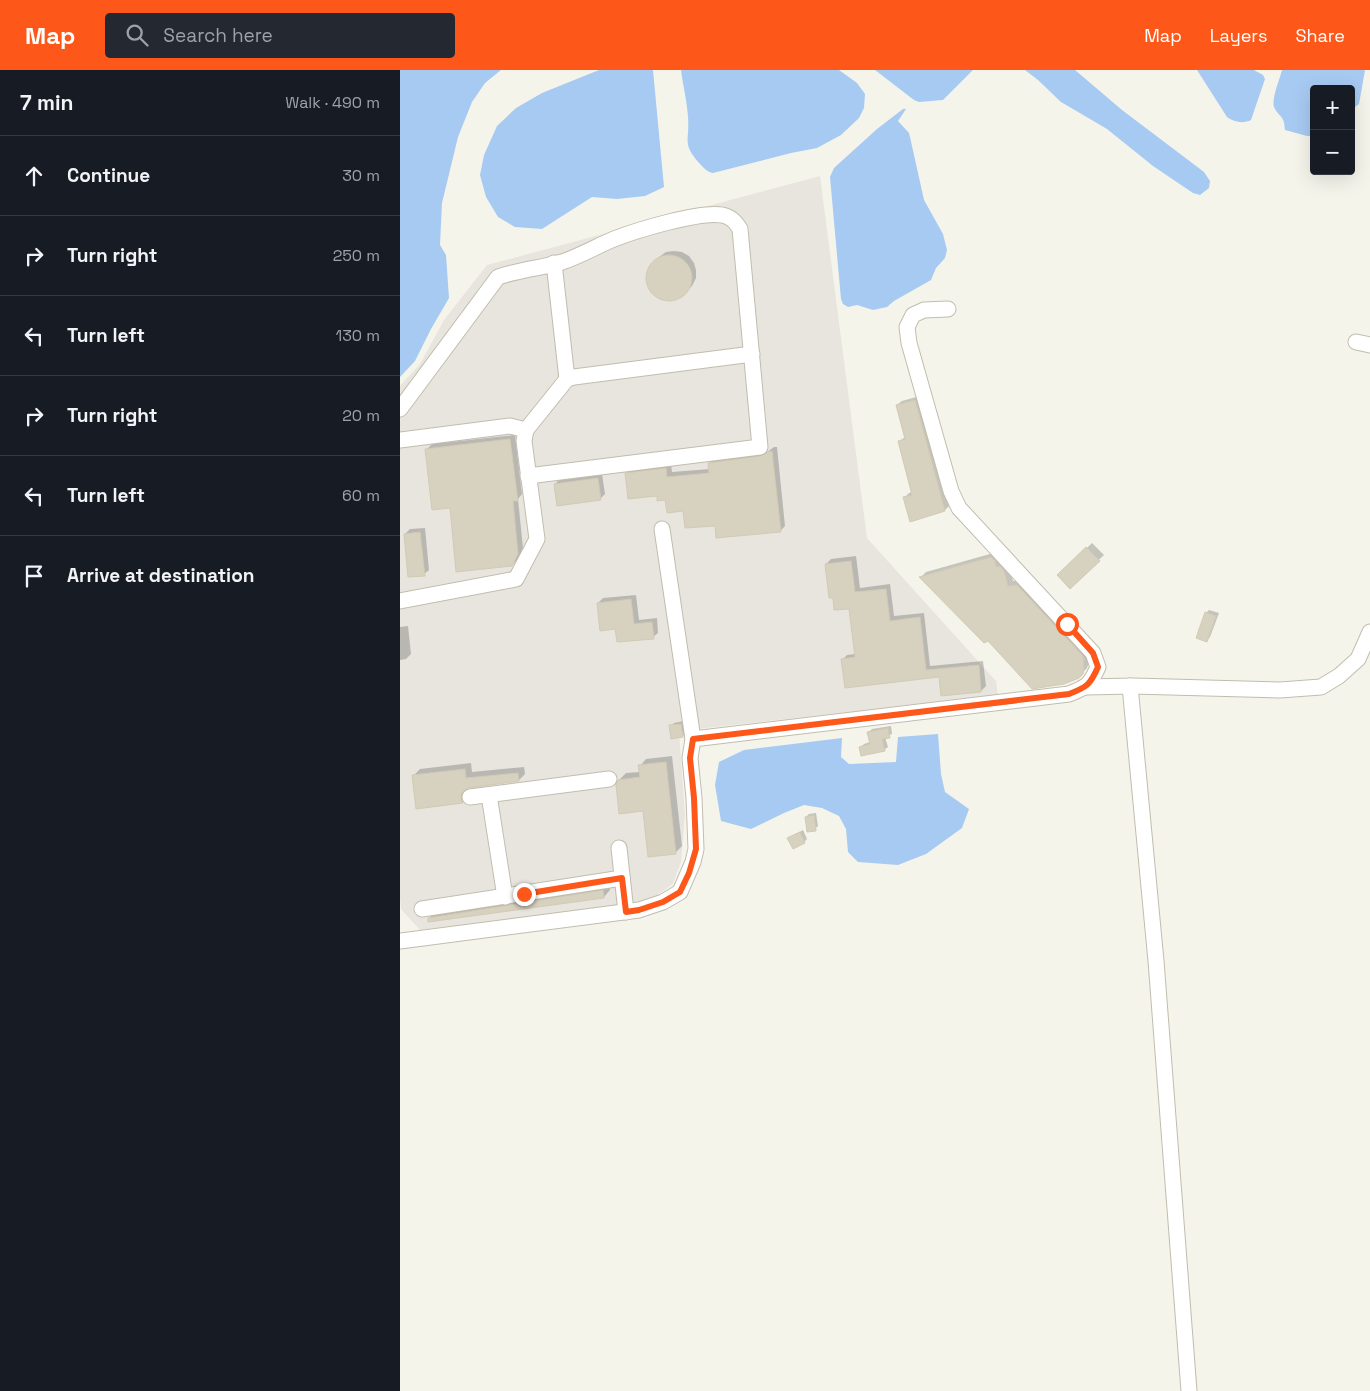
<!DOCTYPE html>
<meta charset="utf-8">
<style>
body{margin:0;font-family:"Space Grotesk",sans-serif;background:#242831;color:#f1f3f6}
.controls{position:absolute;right:15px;top:15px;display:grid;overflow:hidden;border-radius:5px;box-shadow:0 5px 20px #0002}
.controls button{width:45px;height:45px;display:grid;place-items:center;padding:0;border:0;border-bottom:1px solid #363941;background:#171b24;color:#f1f3f6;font:25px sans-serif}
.stop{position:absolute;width:15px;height:15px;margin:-11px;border:4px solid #fd581a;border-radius:50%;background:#fff}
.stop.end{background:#fd581a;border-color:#fff;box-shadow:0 1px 5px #0008}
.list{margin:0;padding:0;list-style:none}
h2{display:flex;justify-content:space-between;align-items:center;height:65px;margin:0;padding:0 20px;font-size:21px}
h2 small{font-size:16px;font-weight:400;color:#9ea1a6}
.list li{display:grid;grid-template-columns:32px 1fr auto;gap:15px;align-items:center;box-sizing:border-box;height:80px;padding:0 20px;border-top:1px solid #363941}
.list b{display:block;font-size:19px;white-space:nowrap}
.list em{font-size:16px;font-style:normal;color:#9ea1a6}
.icon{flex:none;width:28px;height:28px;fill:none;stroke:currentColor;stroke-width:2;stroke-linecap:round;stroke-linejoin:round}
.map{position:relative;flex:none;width:970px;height:1321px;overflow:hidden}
header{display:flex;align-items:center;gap:30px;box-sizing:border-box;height:70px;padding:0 25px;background:#fd581a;color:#fff}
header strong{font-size:24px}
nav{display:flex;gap:28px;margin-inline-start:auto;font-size:18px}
.search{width:350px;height:45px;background:#242831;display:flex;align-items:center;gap:12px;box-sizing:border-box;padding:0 18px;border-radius:5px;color:#9ea1a6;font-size:19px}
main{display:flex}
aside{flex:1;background:#171b24}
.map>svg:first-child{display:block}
</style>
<header>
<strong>Map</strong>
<div class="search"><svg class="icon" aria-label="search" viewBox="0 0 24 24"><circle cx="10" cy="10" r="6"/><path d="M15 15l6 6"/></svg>Search here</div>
<nav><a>Map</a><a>Layers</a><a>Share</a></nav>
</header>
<main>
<aside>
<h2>7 min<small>Walk · 490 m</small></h2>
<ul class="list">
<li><svg class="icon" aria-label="ahead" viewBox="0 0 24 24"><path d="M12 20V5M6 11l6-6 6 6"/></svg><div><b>Continue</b></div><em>30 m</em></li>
<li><svg class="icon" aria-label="right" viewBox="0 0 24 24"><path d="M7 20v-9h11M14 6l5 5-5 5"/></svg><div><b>Turn right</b></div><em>250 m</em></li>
<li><svg class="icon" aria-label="left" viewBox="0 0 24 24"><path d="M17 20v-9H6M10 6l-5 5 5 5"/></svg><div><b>Turn left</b></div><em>130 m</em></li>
<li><svg class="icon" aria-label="right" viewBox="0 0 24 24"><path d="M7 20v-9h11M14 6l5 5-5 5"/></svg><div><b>Turn right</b></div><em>20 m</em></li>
<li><svg class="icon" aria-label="left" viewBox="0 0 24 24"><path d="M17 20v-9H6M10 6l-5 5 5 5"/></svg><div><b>Turn left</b></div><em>60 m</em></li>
<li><svg class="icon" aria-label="arrive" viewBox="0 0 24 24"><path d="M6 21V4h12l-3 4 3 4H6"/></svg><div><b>Arrive at destination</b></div></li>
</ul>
</aside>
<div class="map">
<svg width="970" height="1321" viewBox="0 0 970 1321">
<rect width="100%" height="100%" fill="#f5f4eb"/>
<path fill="#e8e5df" d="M420,106L467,468L596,611L598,625L279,661L285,745L281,792L273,814L253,828L239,835L20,860L1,839L0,828V316L20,294L44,250L87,195Z"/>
<g fill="#a7caf2">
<path d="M0,0H101L85,13L72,32L58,67L42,133L40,175L46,185L49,228L31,259L15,291L0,307Z"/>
<path d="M199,0H253L264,117L245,126L217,129L192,127L142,159L115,157L98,147L86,127L80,105L84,85L97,56L116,38L142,23Z"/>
<path d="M281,0H439L457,13L465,24L464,38L459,48L441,65L417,78L391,83L313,103C307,102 304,98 300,94C281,73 290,71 288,47C287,31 283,16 281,0Z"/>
<path d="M475,0H573L543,30L519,32L514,30Z"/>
<path d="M625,0H675L722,40L804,102L810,111L809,118L800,125L793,123L753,96L707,59L661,32L638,10Z"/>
<path d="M797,0H854L863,5L865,9L851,50C843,54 834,52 827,47Z"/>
<path d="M882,0H965L959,34L951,40V19H914V66H907L885,60C884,45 881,49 875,39C870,31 880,9 882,0Z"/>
<path d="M503,39H506L498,51L509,63L510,67L524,130L543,164L547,180L545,188L536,198L531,210L494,231L487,237L473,240L457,235L448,237L443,234L441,229L430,107L434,98L477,59Z"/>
<path d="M538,664L541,704L545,722L569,739L562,758L526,784L498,795L458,792L448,782L446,759L439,746L422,738L404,735L384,743L351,759L321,751L315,715L319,692L344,680L442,668L441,687L449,694L496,692L498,667Z"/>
</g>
<g fill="#0003">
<path d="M274,181L282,182L289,186L294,193L296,200V208L292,216L281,227L273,230H265L258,227L252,222L248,215L247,206L249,199L259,187L266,182Z"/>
<path d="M520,326L549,436L545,440L504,428L509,423L513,422L500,371L506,366L497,335L502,331Z"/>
<path d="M115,365L122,424L118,429L123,478L117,490L112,495L51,437L27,379L32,374Z"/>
<path d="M374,377H377L385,456L380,461L316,454L284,440L226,404L231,399L271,394L272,402L310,399V393L314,388L367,382Z"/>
<path d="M202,404L205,424L200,429L155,414L160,409Z"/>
<path d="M25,458L29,500L24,504L5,464L10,459Z"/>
<path d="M692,473L704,485L670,517L659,505Z"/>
<path d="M597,482L609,496L613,511L622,510L687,581L689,592L687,598L678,607L589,569L521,507L526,502Z"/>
<path d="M456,486L460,518L490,514L494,546L524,543L530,596L583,591L586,616L581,621L540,606L442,590L447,585L455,584L450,537L426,494L431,489Z"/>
<path d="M236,525L239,550L257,548L258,563L253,567L216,558L198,533L203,528Z"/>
<path d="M809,540L819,543L810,567L807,570L806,543Z"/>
<path d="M8,556L11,584L6,589L0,590V557Z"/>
<path d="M284,651L286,663L283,666L271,656L274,653Z"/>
<path d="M491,656L492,664L485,667L488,677L484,680L461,677L464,674L470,672L469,662L472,659Z"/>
<path d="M272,686L282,776L275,783L244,740L219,710L226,703L240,702V696L246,689Z"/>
<path d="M71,693L72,702L124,697L125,704L119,710L67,718L69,726L63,732L17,737L14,705L20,699Z"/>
<path d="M416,743L418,756L415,759L406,747L409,744Z"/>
<path d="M403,760L407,769L404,772L389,768Z"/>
<path d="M210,814V820L204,827L29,848L36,841Z"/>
</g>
<g fill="#d7d1c0" stroke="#d2cab3">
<circle cx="269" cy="208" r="23"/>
<path d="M515,330L545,441L510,452L503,427L512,425L498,371L505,369L496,335Z"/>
<path d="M110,369L118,431H113L118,484L112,496L56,502L50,438L32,440L25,379Z"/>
<path d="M372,381L381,462L316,468L315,456L285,458L283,441L267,443L265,430L257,431V426L228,429L225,403L266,398L267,407L309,403L308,393L361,386L368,382Z"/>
<path d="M198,408L201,430L157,436L154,414Z"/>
<path d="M20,462L25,506L8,507L4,464Z"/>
<path d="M686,477L700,491L670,519L657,505Z"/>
<path d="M591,487L595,491L596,497L600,496L604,501L608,516L617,515L683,586L684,598L683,604L679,608L664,614L632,619L588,571L584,573L519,507Z"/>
<path d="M451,491L455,522L486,519L490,551L520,547L526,600L579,595L581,622L541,626L539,607L445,618L441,589L455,587L449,539L434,540L433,528H429L425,494Z"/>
<path d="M231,529L234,554L252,552L254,569L217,572L215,559L200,561L197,533Z"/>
<path d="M805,542L816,546L807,572L796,568Z"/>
<path d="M281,654L283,667L271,669L269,655Z"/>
<path d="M488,658L490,668L482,669L485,681L461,686L459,677L470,674L467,662Z"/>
<path d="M266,692L276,784L248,787L243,741L219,744L216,715L218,710L240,707L238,695Z"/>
<path d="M65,699L66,708L118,703L119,711L68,718L61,724V729L63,733L16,739L12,705Z"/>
<path d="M414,745L416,761L407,762L405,747Z"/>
<path d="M400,762L405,773L393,779L387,768Z"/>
<path d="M203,820L204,828L28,852V848Z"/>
</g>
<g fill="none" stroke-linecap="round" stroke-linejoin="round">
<defs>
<g id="minor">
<path d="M154,193L167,309"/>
<path d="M956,272L970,275"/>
<path d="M0,339L98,207C119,200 141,198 162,192C180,186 197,176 214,169C237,160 300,141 322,145C331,147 335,151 340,159L360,377L128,406"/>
<path d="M0,370L110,356L126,360"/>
<path d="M262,459L293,669"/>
<path d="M0,531L116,509L137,469L124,371L126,360L167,309L174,307L352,284"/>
<path d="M730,616L756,891L789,1321"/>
<path d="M686,617L733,616L880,620L921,617L939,606L958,589L970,562"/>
<path d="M89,725L105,827"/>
<path d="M70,727L209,709"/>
<path d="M219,778L226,842"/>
<path d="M22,839L222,808"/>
<path d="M0,871L239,840L263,832L280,822L293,792L296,779L294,728L290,688L293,669L669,624C687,617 690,615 698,597L693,583L559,438L551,421L509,273L507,257L513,245L524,240L548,239"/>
</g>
</defs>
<use href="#minor" stroke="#c1bdad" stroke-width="17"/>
<use href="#minor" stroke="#fff" stroke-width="15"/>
</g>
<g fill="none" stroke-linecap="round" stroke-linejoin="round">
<path stroke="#fd581a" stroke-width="6" d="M124,824L222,808L226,842L239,840L263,832L280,822L289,803L296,779L294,728L290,688L293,669L669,624C687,617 690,615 698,597L693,583L667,554"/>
</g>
</svg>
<div class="controls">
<button>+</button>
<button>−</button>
</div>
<div class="stop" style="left:667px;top:554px"></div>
<div class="stop end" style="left:124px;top:824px"></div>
</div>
</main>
